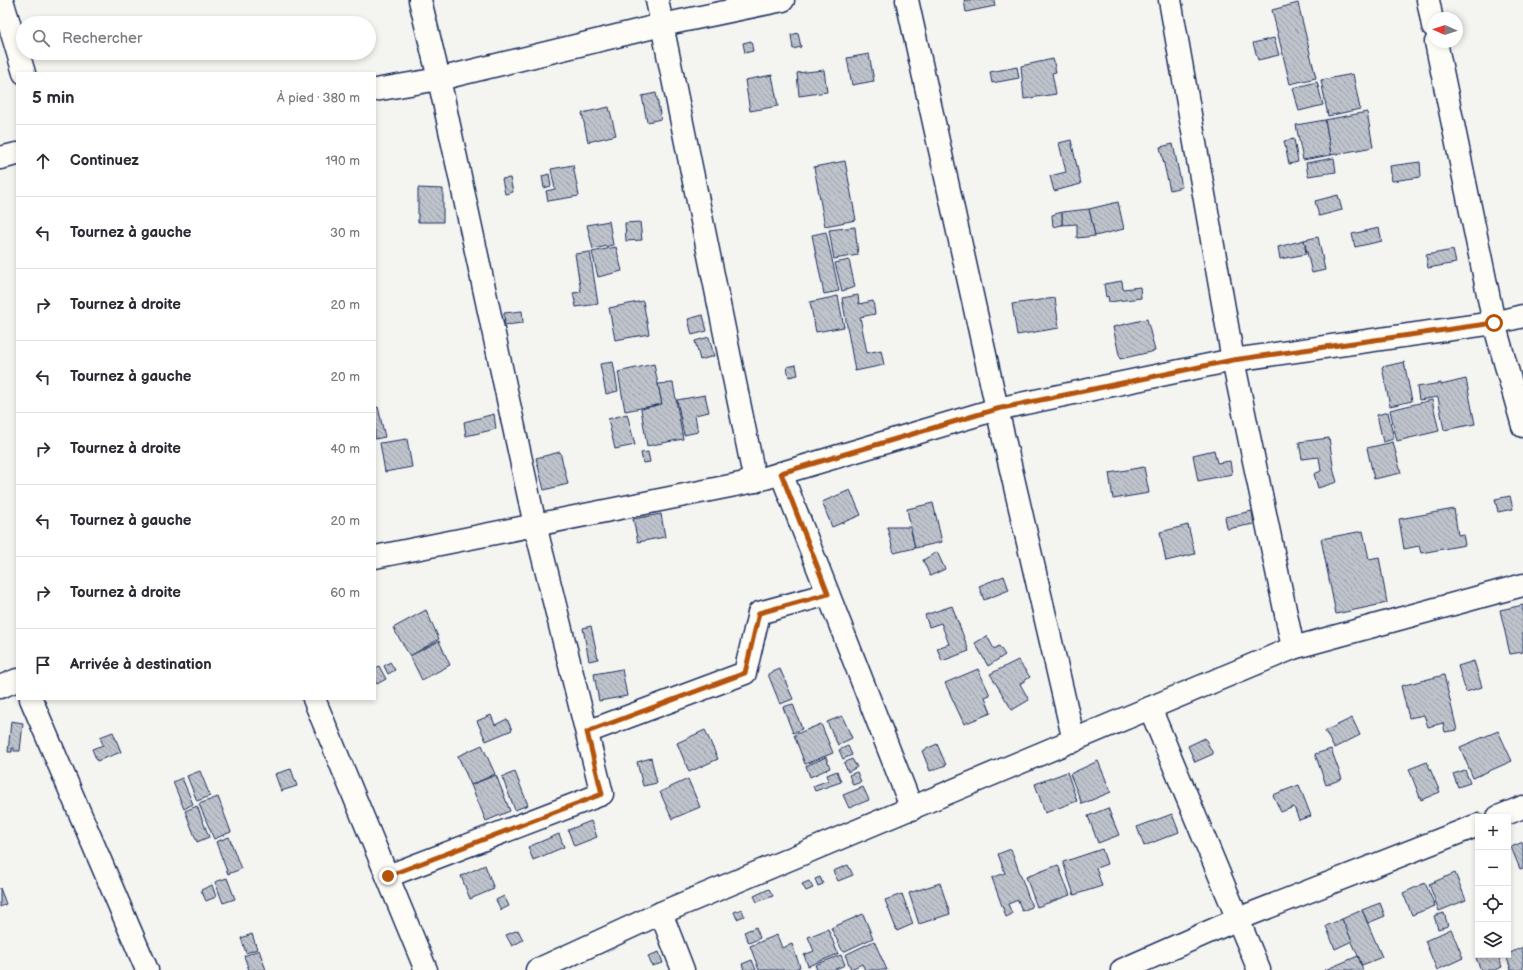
<!DOCTYPE html>
<html lang="fr">
<meta charset="utf-8">
<style>
body{margin:0;font-family:"Balsamiq Sans",sans-serif;background:#f7f7f7;color:#2b2b33}
.controls{position:absolute;right:12px;bottom:12px;display:grid;overflow:hidden;border-radius:0px;box-shadow:0 2px 6px #0003}
.controls button{width:36px;height:36px;display:grid;place-items:center;padding:0;border:0;border-bottom:1px solid #e1e1e2;background:#fff;color:#2b2b33;font:20px sans-serif}
.compass{position:absolute;left:1427px;top:12px;width:36px;height:36px;border-radius:50%;background:#fff;box-shadow:0 2px 6px #0003;rotate:273deg}
.stop{position:absolute;width:12px;height:12px;margin:-9px;border:3px solid #b45309;border-radius:50%;background:#fff}
.stop.end{background:#b45309;border-color:#fff;box-shadow:0 1px 4px #0008}
.list{margin:0;padding:0;list-style:none}
h2{display:flex;justify-content:space-between;align-items:center;height:52px;margin:0;padding:0 16px;font-size:17px}
h2 small{font-size:13px;font-weight:400;color:#7c7c81}
.list li{display:grid;grid-template-columns:26px 1fr auto;gap:12px;align-items:center;box-sizing:border-box;height:72px;padding:0 16px;border-top:1px solid #e1e1e2}
.list b{display:block;font-size:15px;white-space:nowrap}
.list em{font-size:13px;font-style:normal;color:#7c7c81}
.icon{flex:none;width:22px;height:22px;fill:none;stroke:currentColor;stroke-width:2;stroke-linecap:round;stroke-linejoin:round}
.map{position:relative;flex:none;width:1523px;height:970px;overflow:hidden}
.search{position:absolute;background:#fff;box-shadow:0 2px 6px #0003;left:16px;top:16px;width:360px;height:44px;display:flex;align-items:center;gap:10px;box-sizing:border-box;padding:0 14px;border-radius:22px;color:#7c7c81;font-size:15px}
.panel{position:absolute;background:#fff;box-shadow:0 2px 6px #0003;left:16px;top:72px;width:360px;height:628px;border-radius:0px}
.map>svg:first-child{display:block}
</style>
<div class="map">
<svg width="1523" height="970" viewBox="0 0 1523 970">
<defs>
<pattern id="building-back-hatch" width="6" height="6" patternUnits="userSpaceOnUse"><rect width="6" height="6" fill="#bfc3cc"/><path d="M-1 5l2 2M0 0l6 6M5-1l2 2" fill="none" stroke="#9a9fa9"/></pattern>
</defs>
<rect width="100%" height="100%" fill="#f4f4f1"/>
<filter id="ink" filterUnits="userSpaceOnUse"><feTurbulence type="fractalNoise" baseFrequency=".025" numOctaves="2"/><feDisplacementMap in="SourceGraphic" scale="8" xChannelSelector="R" yChannelSelector="G"/><feConvolveMatrix kernelMatrix="1 2 1 2 8 2 1 2 1" color-interpolation-filters="sRGB"/></filter>
<g filter="url(#ink)">
<g fill="url(#building-back-hatch)" stroke="#1b2f5e">
<path d="M964,0H994L995,6L966,12Z"/>
<path d="M1298,3L1316,78L1290,84L1272,10Z"/>
<path d="M798,33L801,47L793,49L791,35Z"/>
<path d="M1274,38L1279,55L1258,60L1253,43Z"/>
<path d="M751,41L753,51L745,53L743,43Z"/>
<path d="M869,54L874,81L852,85L847,58Z"/>
<path d="M1053,59L1056,72L1052,73L1056,94L1024,99L1021,66Z"/>
<path d="M1017,67L1019,78L992,83L990,72Z"/>
<path d="M824,70L827,92L799,96L797,73Z"/>
<path d="M1353,74L1360,109L1328,116L1321,80Z"/>
<path d="M772,75L778,106L750,111L745,80Z"/>
<path d="M1317,82L1323,105L1299,111L1293,88Z"/>
<path d="M656,93L661,119L647,122L642,96Z"/>
<path d="M609,107L616,135L588,142L582,113Z"/>
<path d="M1367,112L1373,147L1331,155L1325,120Z"/>
<path d="M1325,120L1331,155L1303,160L1296,125Z"/>
<path d="M1294,139L1298,162L1289,164L1284,141Z"/>
<path d="M1071,140L1081,184L1054,191L1050,176L1066,172L1059,143Z"/>
<path d="M1173,144L1182,187L1170,190L1160,147Z"/>
<path d="M1334,158L1336,172L1308,176L1306,163Z"/>
<path d="M845,161L856,220L825,226L814,167Z"/>
<path d="M1420,162L1421,177L1392,181L1390,166Z"/>
<path d="M573,165L579,196L548,201L546,191L555,189L551,169Z"/>
<path d="M549,174L551,186L544,188L542,176Z"/>
<path d="M510,178L513,192L505,194L502,179Z"/>
<path d="M418,188L443,189V222H418Z"/>
<path d="M1338,195L1342,210L1319,216L1315,201Z"/>
<path d="M1118,202L1124,229L1095,236L1089,209Z"/>
<path d="M1089,209L1095,236L1077,238V224L1062,225V212Z"/>
<path d="M1062,212V225L1053,227L1052,215Z"/>
<path d="M609,221L613,245L593,249L587,225Z"/>
<path d="M640,222L642,240L626,241L625,223Z"/>
<path d="M855,227L858,255L834,259L829,230Z"/>
<path d="M1379,228L1382,241L1355,247L1352,234Z"/>
<path d="M826,232L839,291L824,294L812,235Z"/>
<path d="M1318,237L1325,270L1312,273L1304,240Z"/>
<path d="M1304,240L1306,254L1280,259L1278,247Z"/>
<path d="M616,247L622,271L598,277L592,252Z"/>
<path d="M1453,250L1456,263L1428,268L1426,255Z"/>
<path d="M590,252L598,304L576,307L573,293L581,292L575,254Z"/>
<path d="M849,260L855,287L842,291L835,263Z"/>
<path d="M1122,281L1123,289L1140,287L1141,298L1109,302L1108,296L1106,297L1104,284Z"/>
<path d="M858,295L859,304L873,301L875,314L860,317L867,353L881,350L884,365L855,371L842,298Z"/>
<path d="M838,296L844,327L816,332L810,302Z"/>
<path d="M1055,298L1059,328L1017,335L1012,304Z"/>
<path d="M643,301L649,334L615,340L609,308Z"/>
<path d="M522,311L523,323L505,325L504,313Z"/>
<path d="M703,315L707,331L692,335L688,319Z"/>
<path d="M1147,319L1155,351L1120,359L1113,327Z"/>
<path d="M709,337L714,356L700,360L695,341Z"/>
<path d="M613,362L618,391L606,394L600,364Z"/>
<path d="M1404,362L1412,401L1390,406L1382,367Z"/>
<path d="M654,364L662,404L625,411L618,372Z"/>
<path d="M796,365L798,375L789,377L787,367Z"/>
<path d="M1466,379L1475,424L1444,430L1438,397L1419,400L1417,387L1441,383V385Z"/>
<path d="M673,383L683,439L647,446L641,409L662,404L658,384Z"/>
<path d="M705,395L709,412L695,415L698,432L684,435L677,400Z"/>
<path d="M1432,400L1439,431L1397,441L1390,410Z"/>
<path d="M378,407L385,437L375,439V408Z"/>
<path d="M1388,412L1394,439L1383,442L1377,415Z"/>
<path d="M494,414L496,429L466,436L464,422Z"/>
<path d="M627,414L635,445L615,449L608,419Z"/>
<path d="M1329,438L1334,472L1337,482L1318,488L1314,474L1321,471L1319,457L1302,459L1299,442Z"/>
<path d="M407,439L412,467L385,472L380,443Z"/>
<path d="M1393,442L1401,473L1374,479L1367,448Z"/>
<path d="M1214,450L1217,463L1230,461L1232,474L1198,481L1193,455Z"/>
<path d="M560,452L568,484L544,490L536,458Z"/>
<path d="M648,452L650,462L643,463L641,453Z"/>
<path d="M1144,467L1149,493L1113,499L1109,473Z"/>
<path d="M850,490L861,515L832,527L822,502Z"/>
<path d="M1510,496L1513,509L1498,512L1495,499Z"/>
<path d="M933,503L942,542L915,548L907,509Z"/>
<path d="M1454,509L1458,535L1463,534L1465,545L1421,553L1419,546L1404,549L1399,519Z"/>
<path d="M1252,511L1254,524L1227,529L1225,517Z"/>
<path d="M661,514L665,537L638,542L633,519Z"/>
<path d="M1188,525L1195,554L1166,561L1160,532Z"/>
<path d="M887,527H910L915,548L894,553Z"/>
<path d="M1363,531L1369,559L1379,557L1387,603L1336,614L1321,539Z"/>
<path d="M937,552L945,569L930,576L923,560Z"/>
<path d="M1004,576L1009,590L984,600L979,586Z"/>
<path d="M1523,605V652L1510,654L1500,610Z"/>
<path d="M952,606L969,651L942,661L937,648L949,644L941,623L929,627L925,615Z"/>
<path d="M426,610L439,639L410,656L393,628Z"/>
<path d="M591,626L598,659L589,661L583,628Z"/>
<path d="M987,636L994,649L999,646L1005,655L988,666L975,643Z"/>
<path d="M439,641L450,665L422,680L410,656Z"/>
<path d="M1018,660L1030,677L1020,684L1029,700L1012,710L990,674Z"/>
<path d="M1474,661L1482,687L1466,692L1458,666Z"/>
<path d="M390,662L395,670L388,674L384,666Z"/>
<path d="M379,666L386,679L377,684L375,681V669Z"/>
<path d="M622,669L627,696L599,701L594,674Z"/>
<path d="M780,669L793,699L780,704L768,674Z"/>
<path d="M978,669L990,695L985,697L991,713L964,724L945,683Z"/>
<path d="M1444,675L1457,730L1445,732L1443,723L1428,727L1424,715L1409,718L1401,686Z"/>
<path d="M793,704L802,729L793,733L783,707Z"/>
<path d="M491,715L495,725L507,719L512,730L486,741L477,721Z"/>
<path d="M842,716L852,738L838,745L827,722Z"/>
<path d="M1352,718L1360,735L1334,748L1325,731Z"/>
<path d="M11,721L23,723L20,751H14V748H12V752H8Z"/>
<path d="M821,724L833,753L805,764L794,735Z"/>
<path d="M705,730L718,759L689,772L677,743Z"/>
<path d="M1498,731L1512,761L1473,778L1460,747Z"/>
<path d="M113,732L121,752L97,761L92,749L103,745L100,737Z"/>
<path d="M1205,738L1213,754L1195,762L1188,746Z"/>
<path d="M937,744L946,765L930,771L922,751Z"/>
<path d="M482,745L495,774L471,785L458,756Z"/>
<path d="M848,746L852,755L843,759L839,750Z"/>
<path d="M1331,749L1342,779L1326,785L1315,754Z"/>
<path d="M826,757L830,768L810,777L806,766Z"/>
<path d="M651,758L657,783L643,786L637,762Z"/>
<path d="M852,759L857,767L848,772L844,763Z"/>
<path d="M1098,761L1111,792L1082,804L1070,774Z"/>
<path d="M1427,762L1440,792L1421,800L1409,769Z"/>
<path d="M291,769L297,786L281,791L275,774Z"/>
<path d="M1465,770L1470,783L1458,787L1453,774Z"/>
<path d="M200,771L210,796L197,801L187,776Z"/>
<path d="M837,771L841,782L815,791L813,786L829,780L827,775Z"/>
<path d="M515,772L528,805L515,810L502,777Z"/>
<path d="M857,772L861,782L853,785L849,775Z"/>
<path d="M1067,772L1077,801L1045,813L1035,784Z"/>
<path d="M496,775L510,811L486,821L471,785Z"/>
<path d="M182,778L193,804L184,809L173,782Z"/>
<path d="M688,779L700,807L672,819L660,792Z"/>
<path d="M1299,785L1311,816L1299,820L1294,807L1281,812L1273,795Z"/>
<path d="M863,787L869,800L849,808L843,795Z"/>
<path d="M218,797L231,832L214,839L199,804Z"/>
<path d="M197,806L209,837L197,842L185,811Z"/>
<path d="M1108,808L1119,835L1098,843L1088,816Z"/>
<path d="M1172,814L1179,832L1144,846L1137,827Z"/>
<path d="M591,821L597,837L574,846L568,830Z"/>
<path d="M559,834L564,847L533,860L528,847Z"/>
<path d="M229,837L241,869L228,874L216,842Z"/>
<path d="M1523,842V868L1520,869L1511,847Z"/>
<path d="M1011,849L1032,907L1022,911L1018,900L1008,904L1012,914L1006,917L992,878L1005,873L998,854Z"/>
<path d="M1102,849L1107,864L1096,868L1102,886L1074,895L1063,862Z"/>
<path d="M485,865L494,889L470,899L461,876Z"/>
<path d="M848,865L853,875L838,881L833,871Z"/>
<path d="M1058,865L1070,895L1037,907L1026,877Z"/>
<path d="M1455,873L1466,900L1439,911L1429,884Z"/>
<path d="M820,877L823,884L818,886L815,879Z"/>
<path d="M227,878L235,899L223,903L215,882Z"/>
<path d="M809,881L813,888L806,891L802,884Z"/>
<path d="M940,883L950,914L919,924L909,893Z"/>
<path d="M1425,883L1435,906L1412,915L1403,893Z"/>
<path d="M212,885L216,897L206,901L201,890Z"/>
<path d="M0,888L6,904L0,907Z"/>
<path d="M769,889L773,896L757,902L754,896Z"/>
<path d="M902,894L913,924L897,931L885,900Z"/>
<path d="M504,896L509,906L501,910L496,900Z"/>
<path d="M1380,903L1385,916L1368,923L1362,910Z"/>
<path d="M742,909L744,916L737,919L734,912Z"/>
<path d="M1362,910L1382,957L1362,965L1342,919Z"/>
<path d="M1444,913L1448,926L1438,929L1434,916Z"/>
<path d="M863,914L873,938L843,952L831,928Z"/>
<path d="M1342,919L1352,941L1335,949L1326,926Z"/>
<path d="M756,927L760,938L749,943L744,932Z"/>
<path d="M828,929L838,954L808,966L804,955L814,951L808,937Z"/>
<path d="M1451,929L1463,958L1437,970L1425,941Z"/>
<path d="M518,930L523,940L512,946L506,935Z"/>
<path d="M252,934L257,949L246,953L241,938Z"/>
<path d="M777,935L782,948L792,944L800,967L792,970H759L750,946Z"/>
<path d="M874,941L887,970H865L862,964L851,969L845,955Z"/>
<path d="M1523,947V970H1511L1506,955Z"/>
<path d="M259,950L266,970H249L244,956Z"/>
<path d="M659,952L663,963L652,966L648,956Z"/>
<path d="M841,955L845,965L833,970H817L815,965Z"/>
<path d="M1482,955H1498L1502,967L1495,970H1481L1476,958Z"/>
<path d="M1358,956L1363,970H1325Z"/>
<path d="M752,960L756,970H744L742,964Z"/>
</g>
<g fill="none" stroke-linecap="round" stroke-linejoin="round">
<defs>
<g id="minor">
<path d="M2,0L24,73"/>
<path d="M657,0L755,481"/>
<path d="M907,0L997,409L1074,741"/>
<path d="M1170,0L1233,360L1293,648"/>
<path d="M1428,0L1433,26"/>
<path d="M1436,42L1494,323L1523,426"/>
<path d="M375,90L439,79L662,25L783,0"/>
<path d="M0,158L17,154"/>
<path d="M781,473L912,809"/>
<path d="M375,557L755,481L997,409L1233,360L1494,323L1523,316"/>
<path d="M0,687L17,680"/>
<path d="M31,699L147,970"/>
<path d="M314,699L426,970"/>
<path d="M1150,708L1259,970"/>
<path d="M587,732L745,673L759,613L828,594"/>
<path d="M1498,817L1523,807"/>
<path d="M388,876L602,794L535,525L439,79L420,0"/>
<path d="M661,913L683,970"/>
<path d="M537,970L661,913L1293,648L1523,585"/>
<path d="M1122,970L1238,919L1478,825"/>
</g>
</defs>
<use href="#minor" stroke="#1b2f5e" stroke-width="25"/>
<use href="#minor" stroke="#fdfcf7" stroke-width="22"/>
</g>
</g>
<g fill="none" stroke-linecap="round" stroke-linejoin="round" filter="url(#ink)">
<path stroke="#b45309" stroke-width="5" d="M388,876L602,794L587,732L745,673L759,613L828,594L781,473L997,409L1233,360L1494,323"/>
</g>
</svg>
<div class="controls">
<button>+</button>
<button>−</button>
<button><svg class="icon" aria-label="locate" viewBox="0 0 24 24"><circle cx="12" cy="12" r="6"/><path d="M12 2v4M12 18v4M2 12h4M18 12h4"/></svg></button>
<button><svg class="icon" aria-label="layers" viewBox="0 0 24 24"><path d="M12 4l9 5-9 5-9-5zM3 14l9 5 9-5"/></svg></button>
</div>
<svg class="compass" viewBox="-18 -18 36 36"><path d="M0-13l5 13h-10z" fill="#e53935"/><path d="M0 13l5-13h-10z" fill="#7c7c81"/></svg>
<div class="stop" style="left:1494px;top:323px"></div>
<div class="stop end" style="left:388px;top:876px"></div>
<div class="search"><svg class="icon" aria-label="search" viewBox="0 0 24 24"><circle cx="10" cy="10" r="6"/><path d="M15 15l6 6"/></svg>Rechercher</div>
<section class="panel">
<h2>5 min<small>À pied · 380 m</small></h2>
<ul class="list">
<li><svg class="icon" aria-label="ahead" viewBox="0 0 24 24"><path d="M12 20V5M6 11l6-6 6 6"/></svg><div><b>Continuez</b></div><em>190 m</em></li>
<li><svg class="icon" aria-label="left" viewBox="0 0 24 24"><path d="M17 20v-9H6M10 6l-5 5 5 5"/></svg><div><b>Tournez à gauche</b></div><em>30 m</em></li>
<li><svg class="icon" aria-label="right" viewBox="0 0 24 24"><path d="M7 20v-9h11M14 6l5 5-5 5"/></svg><div><b>Tournez à droite</b></div><em>20 m</em></li>
<li><svg class="icon" aria-label="left" viewBox="0 0 24 24"><path d="M17 20v-9H6M10 6l-5 5 5 5"/></svg><div><b>Tournez à gauche</b></div><em>20 m</em></li>
<li><svg class="icon" aria-label="right" viewBox="0 0 24 24"><path d="M7 20v-9h11M14 6l5 5-5 5"/></svg><div><b>Tournez à droite</b></div><em>40 m</em></li>
<li><svg class="icon" aria-label="left" viewBox="0 0 24 24"><path d="M17 20v-9H6M10 6l-5 5 5 5"/></svg><div><b>Tournez à gauche</b></div><em>20 m</em></li>
<li><svg class="icon" aria-label="right" viewBox="0 0 24 24"><path d="M7 20v-9h11M14 6l5 5-5 5"/></svg><div><b>Tournez à droite</b></div><em>60 m</em></li>
<li><svg class="icon" aria-label="arrive" viewBox="0 0 24 24"><path d="M6 21V4h12l-3 4 3 4H6"/></svg><div><b>Arrivée à destination</b></div></li>
</ul>
</section>
</div>
